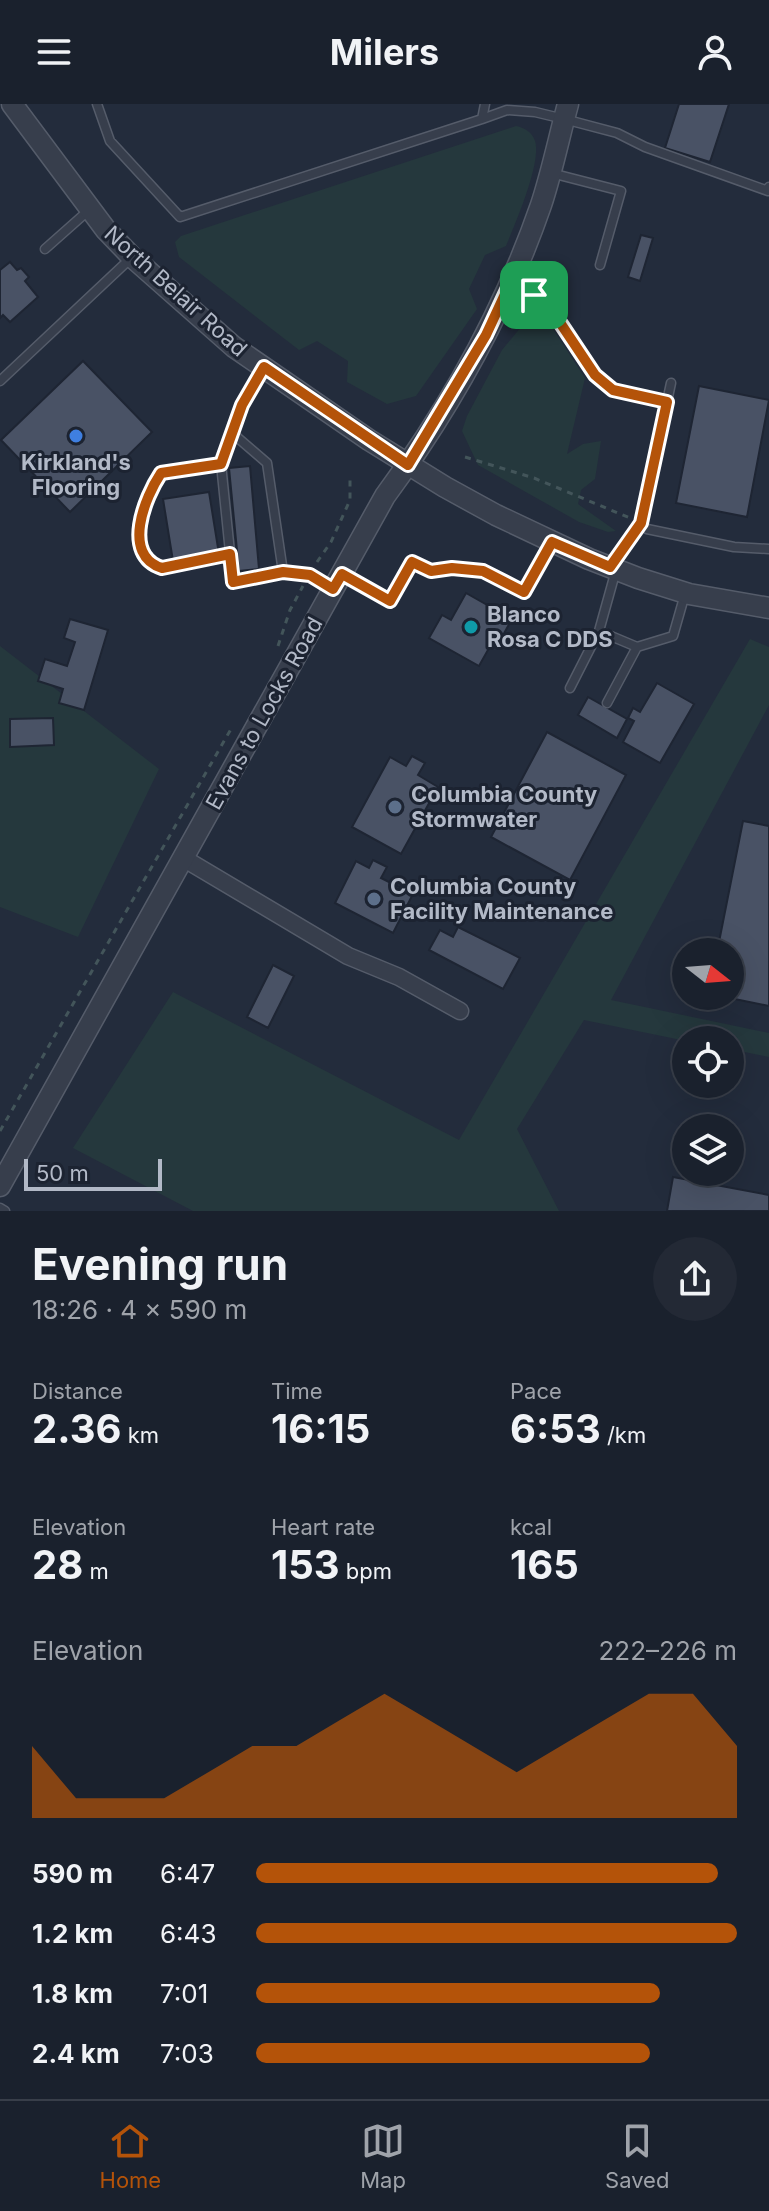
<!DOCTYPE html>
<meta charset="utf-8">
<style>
:root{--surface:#1a212d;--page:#232935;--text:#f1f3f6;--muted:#9fa3aa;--line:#383e49;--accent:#b45309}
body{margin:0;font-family:Inter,sans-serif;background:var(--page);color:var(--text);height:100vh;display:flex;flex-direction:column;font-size:30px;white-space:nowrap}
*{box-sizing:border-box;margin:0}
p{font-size:26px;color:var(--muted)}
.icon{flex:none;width:44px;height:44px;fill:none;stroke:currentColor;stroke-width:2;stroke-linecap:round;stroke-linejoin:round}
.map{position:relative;height:1107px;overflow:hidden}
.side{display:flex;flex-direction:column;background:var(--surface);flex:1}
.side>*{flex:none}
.needle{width:52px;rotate:107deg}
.tools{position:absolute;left:672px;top:834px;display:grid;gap:16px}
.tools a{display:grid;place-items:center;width:72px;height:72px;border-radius:50%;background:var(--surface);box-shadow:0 8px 32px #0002,0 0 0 2px var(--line);font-size:40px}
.scale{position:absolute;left:24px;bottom:20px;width:138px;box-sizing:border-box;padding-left:8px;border:4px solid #b2b9c7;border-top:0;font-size:22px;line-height:28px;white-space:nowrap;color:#b2b9c7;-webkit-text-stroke:6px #1c2331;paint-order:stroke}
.pin{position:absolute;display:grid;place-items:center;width:68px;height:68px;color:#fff;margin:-34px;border-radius:16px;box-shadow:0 4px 12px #0006}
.round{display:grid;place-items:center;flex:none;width:84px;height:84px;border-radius:42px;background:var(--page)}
.headline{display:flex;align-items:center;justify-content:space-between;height:136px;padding:0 32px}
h1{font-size:44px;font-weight:700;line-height:60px}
.figures{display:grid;grid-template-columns:repeat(3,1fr);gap:12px;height:136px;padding:8px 32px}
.figures div{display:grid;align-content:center}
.figures b{font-size:40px;font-weight:700}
.figures small{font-size:22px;font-weight:400}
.figures p{font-size:22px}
.chart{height:224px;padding:16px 32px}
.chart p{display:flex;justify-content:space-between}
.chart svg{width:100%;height:144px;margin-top:8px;fill:var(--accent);opacity:.7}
ul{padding:0 32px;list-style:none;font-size:26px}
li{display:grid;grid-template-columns:128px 96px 1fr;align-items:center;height:60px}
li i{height:20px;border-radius:10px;background:var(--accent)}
header{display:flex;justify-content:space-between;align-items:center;height:104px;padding:0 32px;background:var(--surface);font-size:36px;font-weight:700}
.tabs{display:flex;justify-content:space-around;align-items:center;height:112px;border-top:2px solid var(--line);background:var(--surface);font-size:22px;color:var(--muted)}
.tabs a{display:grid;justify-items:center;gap:4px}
.tabs .active{color:var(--accent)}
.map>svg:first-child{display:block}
.green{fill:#25383d}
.building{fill:#495265;stroke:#1e2533;stroke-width:2}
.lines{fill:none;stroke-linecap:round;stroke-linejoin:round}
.service-casing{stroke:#555c6a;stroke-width:11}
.minor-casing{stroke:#555c6a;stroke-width:19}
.tertiary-casing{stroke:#555c6a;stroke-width:23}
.path{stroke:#43555a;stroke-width:3;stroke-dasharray:6 6;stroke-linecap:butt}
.service{stroke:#373e4c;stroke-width:8}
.minor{stroke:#373e4c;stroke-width:16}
.tertiary{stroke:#373e4c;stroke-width:20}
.route-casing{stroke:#fff;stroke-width:16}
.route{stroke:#b45309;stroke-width:10}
.shop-dot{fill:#3f7fe0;stroke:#1c2331;stroke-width:3}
.culture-dot{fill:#0f9aa8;stroke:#1c2331;stroke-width:3}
.service-dot{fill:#5c6f8a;stroke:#1c2331;stroke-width:3}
.labels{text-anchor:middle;stroke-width:6;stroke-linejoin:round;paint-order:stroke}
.street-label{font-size:22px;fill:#b2b9c7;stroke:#1c2331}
.poi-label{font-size:22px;font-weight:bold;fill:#b2b9c7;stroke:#1c2331;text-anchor:start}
</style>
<header><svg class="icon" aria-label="menu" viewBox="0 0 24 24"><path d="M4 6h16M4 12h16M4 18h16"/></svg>Milers<svg class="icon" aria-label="person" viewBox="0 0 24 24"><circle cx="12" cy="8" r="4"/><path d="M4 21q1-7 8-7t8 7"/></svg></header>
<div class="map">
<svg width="769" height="1107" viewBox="0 0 769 1107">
<rect width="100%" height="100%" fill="#232c3c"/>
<path class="green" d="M 516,22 C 525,24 532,28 535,37 C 542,58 515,120 506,142 L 485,151 L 469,185 L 477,205 L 416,292 L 387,300 L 347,278 L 348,257 L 317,237 L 299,246 L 179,153 L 175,138 L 181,132 Z
M 542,208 L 585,274 L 567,350 L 583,340 L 601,337 L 595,375 L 581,386 L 578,400 L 616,427 L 608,428 L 579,418 L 478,361 L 462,327 L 467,312 L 502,246 L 531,211 Z
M 750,535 L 769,543 L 769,601 L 611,896 L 769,929 L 769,953 L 730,945 L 730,936 L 686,937 L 584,916 L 517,1025 L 559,1107 L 193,1107 L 73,1044 L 173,888 L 459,1036 Z
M 0,542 L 159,665 L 78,833 L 0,803 Z"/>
<path class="building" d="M 679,0 L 729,0 L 710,58 L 665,44 Z
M 641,131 L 653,134 L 640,177 L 628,173 Z
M 10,158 L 17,166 L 21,164 L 29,173 L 25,177 L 38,193 L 10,218 L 3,211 L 0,214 L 0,166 Z
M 83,257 L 152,328 L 70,408 L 1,336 Z
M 699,282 L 769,296 L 747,413 L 676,399 Z
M 250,362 L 259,465 L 239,467 L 229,364 Z
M 209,388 L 219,450 L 173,457 L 163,395 Z
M 466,489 L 512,515 L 502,533 L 497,530 L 479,562 L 429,534 L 442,511 L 451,516 Z
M 70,515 L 108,526 L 84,606 L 59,599 L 63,585 L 38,577 L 45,555 L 67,562 L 75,538 L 64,534 Z
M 657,579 L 694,600 L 660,659 L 623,638 L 634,617 L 628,614 L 633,604 L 640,608 Z
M 588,593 L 627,615 L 617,634 L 578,611 Z
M 53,614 L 54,641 L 10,643 L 10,615 Z
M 547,628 L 626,671 L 570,776 L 491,733 Z
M 412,652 L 425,659 L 418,671 L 438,683 L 401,750 L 352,723 L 390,653 L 406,662 Z
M 743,717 L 769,722 L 769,902 L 720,892 L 730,892 L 730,848 L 717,848 Z
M 373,756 L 387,763 L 381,774 L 413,790 L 393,829 L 335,799 L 356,757 L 369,764 Z
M 458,823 L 520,854 L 503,885 L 429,846 L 440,826 L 453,833 Z
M 273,861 L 294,872 L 268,924 L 247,913 Z
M 673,1073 L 769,1091 L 769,1107 L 667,1107 Z"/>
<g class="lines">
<g class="service-casing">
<path id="service" d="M 97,0 L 110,37 L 180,113 L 482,15 L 485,0
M 482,15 L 507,6 L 535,8 L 564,15 L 617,29 L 645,43 L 768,87 L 769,83
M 551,69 L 621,87 L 600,161
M 45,145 L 89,106
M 513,175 L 549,202 L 595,271 L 613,286 L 667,298
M 0,277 L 131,154
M 671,279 L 641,419 L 647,425 L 734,443 L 769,445
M 231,328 L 267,359 L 283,468 L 233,478 L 221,360 L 242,301 L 264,264
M 221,360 L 161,369 C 145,393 121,451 162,464 L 230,450
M 611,462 L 641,419
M 616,466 L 599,527 L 637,543 L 673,532 L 685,490
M 283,468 L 310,471 L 331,484
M 343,470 L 390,497 L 412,458 L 431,467 L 452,464 L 483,467 L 524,488 L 552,439
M 570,584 L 599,527
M 607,599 L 637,543
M 0,1104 L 5,1107"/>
</g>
<g class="minor-casing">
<path id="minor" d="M 183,754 L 348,852 L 399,873 L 460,907"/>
</g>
<g class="tertiary-casing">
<path id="tertiary" d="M 12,0 L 106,126 L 132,153 L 234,243 L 369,336 L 445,383 L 496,411 L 589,455 L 638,474 L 689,490 L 769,504
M 0,1082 L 385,392 C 450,304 505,205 541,101 C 552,68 559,33 568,0"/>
</g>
<path class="path" d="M 465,353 L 534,374 L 630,414
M 317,458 L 331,438 L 350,396 L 350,376
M 278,542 L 290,506 L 303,482
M 0,1027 L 231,625"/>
<use href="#service" class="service"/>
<use href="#minor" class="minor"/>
<use href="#tertiary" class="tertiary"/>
</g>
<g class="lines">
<g class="route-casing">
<path id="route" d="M 512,175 L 549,202 L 595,271 L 613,286 L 667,298 L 641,419 L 610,463 L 552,438 L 524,488 L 483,467 L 452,464 L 431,467 L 412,458 L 390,497 L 342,470 L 333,485 L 310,471 L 283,468 L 233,478 L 230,450 L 162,464 C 121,451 145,393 161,369 L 221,360 L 242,301 L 264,263 L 408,361 L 486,231 Z"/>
</g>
<use href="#route" class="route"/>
</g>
<circle class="shop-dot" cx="76" cy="332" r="8"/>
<circle class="culture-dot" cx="471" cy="523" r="8"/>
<g class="service-dot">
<circle cx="395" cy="703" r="8"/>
<circle cx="374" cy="795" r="8"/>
</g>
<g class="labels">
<g class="street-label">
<text transform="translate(176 187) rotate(42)" y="8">North Belair Road</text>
<text transform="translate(264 609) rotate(-61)" y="8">Evans to Locks Road</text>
</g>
<g class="poi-label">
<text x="76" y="366" text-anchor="middle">Kirkland's<tspan x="76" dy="25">Flooring</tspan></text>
<text x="487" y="518">Blanco<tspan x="487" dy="25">Rosa C DDS</tspan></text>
<text x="411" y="698">Columbia County<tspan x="411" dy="25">Stormwater</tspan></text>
<text x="390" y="790">Columbia County<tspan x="390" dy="25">Facility Maintenance</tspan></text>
</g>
</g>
</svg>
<div class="tools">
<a><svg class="needle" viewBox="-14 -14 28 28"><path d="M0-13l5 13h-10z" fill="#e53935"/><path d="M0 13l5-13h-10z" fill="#9fa3aa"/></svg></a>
<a><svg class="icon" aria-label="locate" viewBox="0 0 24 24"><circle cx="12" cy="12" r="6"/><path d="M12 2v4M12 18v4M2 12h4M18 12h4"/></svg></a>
<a><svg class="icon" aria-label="layers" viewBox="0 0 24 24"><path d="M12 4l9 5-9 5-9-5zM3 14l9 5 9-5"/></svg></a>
</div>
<div class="scale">50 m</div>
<div class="pin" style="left:534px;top:191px;background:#1e9e55"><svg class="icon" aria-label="arrive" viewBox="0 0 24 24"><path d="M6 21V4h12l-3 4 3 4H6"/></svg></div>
</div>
<section class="side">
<div class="headline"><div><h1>Evening run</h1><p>18:26 · 4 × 590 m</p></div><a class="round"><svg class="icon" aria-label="share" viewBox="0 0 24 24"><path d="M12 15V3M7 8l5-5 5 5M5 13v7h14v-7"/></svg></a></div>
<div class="figures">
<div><p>Distance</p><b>2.36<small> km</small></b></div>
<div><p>Time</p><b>16:15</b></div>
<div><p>Pace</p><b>6:53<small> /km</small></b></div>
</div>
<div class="figures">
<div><p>Elevation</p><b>28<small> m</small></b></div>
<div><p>Heart rate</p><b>153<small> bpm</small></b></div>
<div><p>kcal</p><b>165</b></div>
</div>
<div class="chart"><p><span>Elevation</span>222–226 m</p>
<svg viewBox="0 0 160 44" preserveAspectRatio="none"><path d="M0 44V22L10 38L20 38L30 38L40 30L50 22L60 22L70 14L80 6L90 14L100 22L110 30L120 22L130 14L140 6L150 6L160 22V44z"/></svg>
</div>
<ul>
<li><b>590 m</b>6:47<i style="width:96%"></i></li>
<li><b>1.2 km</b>6:43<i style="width:100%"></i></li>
<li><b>1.8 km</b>7:01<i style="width:84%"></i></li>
<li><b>2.4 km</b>7:03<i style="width:82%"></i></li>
</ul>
</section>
<nav class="tabs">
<a class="active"><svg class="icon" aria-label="home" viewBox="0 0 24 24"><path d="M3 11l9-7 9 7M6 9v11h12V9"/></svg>Home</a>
<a><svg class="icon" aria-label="map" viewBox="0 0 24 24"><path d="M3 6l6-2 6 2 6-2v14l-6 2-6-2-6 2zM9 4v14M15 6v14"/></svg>Map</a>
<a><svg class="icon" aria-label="saved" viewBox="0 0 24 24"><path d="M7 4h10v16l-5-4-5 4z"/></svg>Saved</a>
</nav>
